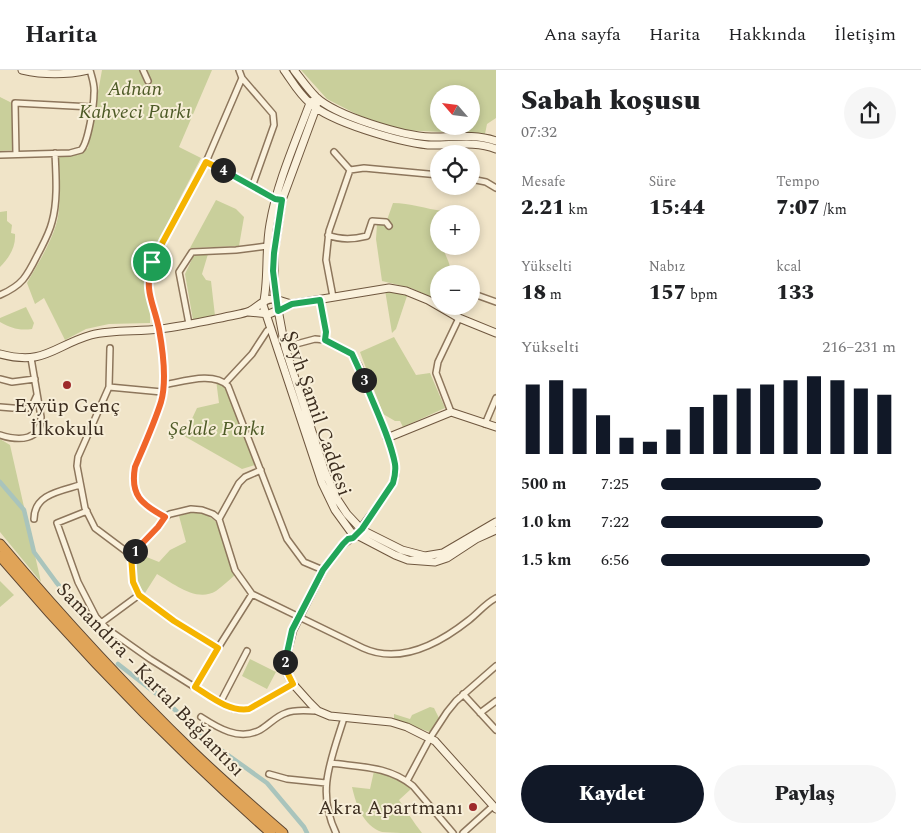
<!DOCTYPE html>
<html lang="tr">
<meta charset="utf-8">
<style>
:root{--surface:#fff;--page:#f6f6f6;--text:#202124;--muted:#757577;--line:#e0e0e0;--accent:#111827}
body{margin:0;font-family:Spectral,serif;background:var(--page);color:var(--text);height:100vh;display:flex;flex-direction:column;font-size:19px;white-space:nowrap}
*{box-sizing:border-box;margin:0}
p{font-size:16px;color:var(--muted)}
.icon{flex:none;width:28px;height:28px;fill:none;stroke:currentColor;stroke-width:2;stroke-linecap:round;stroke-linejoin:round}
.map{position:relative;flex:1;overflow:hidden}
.drawer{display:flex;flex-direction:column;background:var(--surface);width:425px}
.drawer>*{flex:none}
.needle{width:32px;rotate:298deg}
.fabs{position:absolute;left:430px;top:15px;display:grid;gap:10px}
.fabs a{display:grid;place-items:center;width:50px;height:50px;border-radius:50%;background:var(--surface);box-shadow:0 2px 8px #0003;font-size:25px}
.pin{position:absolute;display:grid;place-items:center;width:42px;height:42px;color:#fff;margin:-21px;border:2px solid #fff;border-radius:50%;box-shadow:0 1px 5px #0007}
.km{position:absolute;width:25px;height:25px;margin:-12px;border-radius:50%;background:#222;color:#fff;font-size:14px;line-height:25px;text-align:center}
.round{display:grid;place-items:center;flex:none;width:52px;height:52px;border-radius:26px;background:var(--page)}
.summary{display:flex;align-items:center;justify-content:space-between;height:85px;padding:0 25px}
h1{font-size:28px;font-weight:800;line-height:38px}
.figures{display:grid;grid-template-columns:repeat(3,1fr);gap:8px;height:85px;padding:5px 25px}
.figures div{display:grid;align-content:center}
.figures b{font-size:21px;font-weight:800}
.figures small{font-size:14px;font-weight:400}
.figures p{font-size:14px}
.chart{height:140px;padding:10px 25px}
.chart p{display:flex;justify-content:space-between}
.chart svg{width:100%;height:90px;margin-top:5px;stroke:var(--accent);stroke-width:6}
.button{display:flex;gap:10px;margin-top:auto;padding:10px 25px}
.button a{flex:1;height:58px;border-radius:30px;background:var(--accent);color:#fff;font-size:20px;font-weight:800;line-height:58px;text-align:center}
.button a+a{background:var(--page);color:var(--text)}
ul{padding:0 25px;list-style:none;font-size:16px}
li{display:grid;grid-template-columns:80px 60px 1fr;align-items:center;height:38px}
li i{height:12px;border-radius:6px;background:var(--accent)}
header{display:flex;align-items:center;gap:30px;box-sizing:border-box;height:70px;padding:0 25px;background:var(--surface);border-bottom:1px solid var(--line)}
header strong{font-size:24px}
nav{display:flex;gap:28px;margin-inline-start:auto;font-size:18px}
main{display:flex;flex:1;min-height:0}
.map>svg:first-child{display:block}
.green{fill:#c9cf9b;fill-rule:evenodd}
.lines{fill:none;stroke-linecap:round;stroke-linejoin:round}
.canal{stroke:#a9c4bc;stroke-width:4.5}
.street-casing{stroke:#8d765c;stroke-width:8}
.secondary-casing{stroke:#6f573f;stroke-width:9}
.highway-casing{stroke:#5b4430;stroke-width:11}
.street{stroke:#faf1dc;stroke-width:5}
.secondary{stroke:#faf1dc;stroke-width:7}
.highway{stroke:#e0a458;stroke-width:9}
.split-1-casing{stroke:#fff;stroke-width:10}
.split-2-casing{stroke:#fff;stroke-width:10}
.split-3-casing{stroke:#fff;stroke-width:10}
.split-4-casing{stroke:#fff;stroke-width:10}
.split-5-casing{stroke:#fff;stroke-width:10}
.split-1{stroke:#f0652b;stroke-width:6}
.split-2{stroke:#f5b400;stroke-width:6}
.split-3{stroke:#22a559;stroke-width:6}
.split-4{stroke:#22a559;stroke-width:6}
.split-5{stroke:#f5b400;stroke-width:6}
.poi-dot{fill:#9e2a2b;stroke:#f7eed8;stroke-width:2}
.labels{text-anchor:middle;stroke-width:4;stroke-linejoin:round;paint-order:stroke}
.park-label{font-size:20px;font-style:italic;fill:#4d5a26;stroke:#f7eed8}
.poi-label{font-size:20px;fill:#3d2e20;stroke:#f7eed8}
.street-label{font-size:20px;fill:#3d2e20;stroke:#f7eed8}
</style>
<header>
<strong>Harita</strong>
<nav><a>Ana sayfa</a><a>Harita</a><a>Hakkında</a><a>İletişim</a></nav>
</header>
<main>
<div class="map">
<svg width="496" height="763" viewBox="0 0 496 763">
<rect width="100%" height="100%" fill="#f0e4c8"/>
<path class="green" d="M 102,0 L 212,0 L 179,77 L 201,88 L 179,130 L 150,189 L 144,207 L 150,241 L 150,253 L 109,254 L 86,259 L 65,270 L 44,228 L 35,234 L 27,213 C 37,195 50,175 56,155 C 62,137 59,104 55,86 L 79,84 L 88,78 Z
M 301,0 L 496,0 L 496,48 L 487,54 L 485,64 L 400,60 L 360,46 L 327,29 ZM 439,24 L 471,24 L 471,56 L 439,56 Z
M 0,27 L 12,33 L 14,80 L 0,81 Z
M 216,130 L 236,139 L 244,147 L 239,176 L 190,178 Z
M 393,133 C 410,133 426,139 443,141 L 443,144 L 439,144 L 439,176 L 443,176 C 445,187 451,193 451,204 L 439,204 L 438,230 L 411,218 L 382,211 L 376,169 L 377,154 L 387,150 Z
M 7,141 L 7,151 L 12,155 L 11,163 L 15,164 C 16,177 9,188 0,197 L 0,142 Z
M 208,184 L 202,204 L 206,210 L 211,211 L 215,246 L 193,250 L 185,204 L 194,185 Z
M 385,220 L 408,223 L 396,259 L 392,263 Z
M 26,237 L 34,253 L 32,259 C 19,261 11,258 0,252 L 0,248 Z
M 394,267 L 416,305 L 430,303 L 445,338 L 403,357 L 400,351 L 395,351 L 383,344 L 360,282 Z
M 216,310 L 223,313 L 228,320 L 255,395 L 242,399 L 184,366 L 197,338 L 219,333 Z
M 0,369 L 10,375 L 41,512 L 0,462 Z
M 192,442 C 202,443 209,445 216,452 L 235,505 C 229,510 223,516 216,521 C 196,533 173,513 157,504 L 145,523 L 137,514 L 135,488 L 139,484 L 159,492 L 170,480 L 186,472 L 179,446 Z
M 0,511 L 14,525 L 0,537 Z
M 250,589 L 276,602 L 267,619 L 242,606 Z
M 430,637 L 434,638 L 439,648 L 430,662 L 394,650 L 394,644 L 410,649 L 412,645 Z
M 374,701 C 387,705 401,709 411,719 L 399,730 C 407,741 413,752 422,763 C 411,763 391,763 382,762 C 363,756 356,734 352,717 L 370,719 Z"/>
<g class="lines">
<path class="canal" d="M 0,412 L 24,440 L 34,482 L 56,512 L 95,559
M 118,594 L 163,629 L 214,675 L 267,713 L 304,757 L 307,763"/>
<g class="street-casing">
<path id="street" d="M 143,0 L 148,11
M 239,0 L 242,8
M 334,82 L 350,100
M 16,84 L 15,33 L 92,37
M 0,85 L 70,83 L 81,80 C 88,73 94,35 94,23 C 95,15 92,8 90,0
M 206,92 L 279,130
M 471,109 L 486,112 L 496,118
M 328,165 C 340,170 355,169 367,166 L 372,151 L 386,152 L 389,156
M 471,223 L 496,232
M 0,225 C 23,215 27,206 38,184 C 43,174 49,164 52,152 C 58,131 56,105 55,83
M 333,227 L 326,190 L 329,161 L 350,100 L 364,98 L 439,105
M 320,229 L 326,263 L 325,270
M 189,254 L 179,202 L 192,182 L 236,180 L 267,176
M 285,277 L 315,269 L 325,270 L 352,284 L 359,296 L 390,375 L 395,394 L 396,404 L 393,413 L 371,445
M 0,309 L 12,312 L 35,309
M 225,313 L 252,284 L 267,261 L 271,258
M 163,315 C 182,312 213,301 228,316 L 287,469 L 304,492 L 323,500
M 109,317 L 110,278
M 0,337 L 25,339 L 32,336 L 37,325
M 451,342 L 436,303 L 438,292 L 459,248
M 485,354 L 496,328
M 0,365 C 19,371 41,371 41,347 L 31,288
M 87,441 L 57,453 L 78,512 L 96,547 L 106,558 L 150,589 L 220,633 L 234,639 L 242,640 L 249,639 L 293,614
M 165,447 C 141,434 130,426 135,397 C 144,376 155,354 161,332 C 167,311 163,281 159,259 C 153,230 144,223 152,191 L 206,92 L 242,8 L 273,44 L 274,55 L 252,117
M 34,449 C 34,424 61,421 80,415
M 219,449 L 239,413 L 245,407 L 261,400
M 131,485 L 95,458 L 85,438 L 77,396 L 78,387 L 109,317 L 162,322
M 252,524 L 218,578 L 174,551 L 139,525 L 133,512 L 131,485 L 158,457 L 165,447 L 170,444 L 191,439 L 202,440 L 213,444 L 219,449 L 235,500 L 252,524 L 363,578 C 400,595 440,573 469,550 C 478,543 486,533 496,528
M 101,553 L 139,525
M 195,617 L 218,578
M 463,624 L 496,660
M 220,633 L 247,581
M 480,643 L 496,631
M 201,647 C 218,658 239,671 260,660 C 269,655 276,646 286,643 C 295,639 308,641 318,641
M 331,693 C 360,697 389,696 413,716 L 453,763
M 269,704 L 287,709 L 326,713
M 407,711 L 430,668 L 447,642 L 456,631 L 496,596
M 336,763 C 316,721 331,690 344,648
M 463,763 L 493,736"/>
</g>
<g class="secondary-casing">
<path id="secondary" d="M 22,0 C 44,5 66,5 88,0
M 284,0 C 292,11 299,24 310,33 C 330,52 399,72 428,75 C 450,76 474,70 496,79
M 294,0 C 301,9 308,19 316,27 C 336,46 403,66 431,67 C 452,67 476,64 496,71
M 317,28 L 310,33 C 295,73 277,113 270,154 C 265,180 269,212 263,235 L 322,413 L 335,440 L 351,462 L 395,485 L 408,490 L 435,492 L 447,488 L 476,469 L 496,460
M 317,28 L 316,38 L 282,130 L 274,183 L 274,218 L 285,277 L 325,402 L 337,429 L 347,444 L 362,460 L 402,480 L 425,486 L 443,483 L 496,452
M 248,242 L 269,244 L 292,234 L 389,218 L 406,221 L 428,230 L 459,248 L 496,263
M 0,284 C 45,296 53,276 91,265 C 113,259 137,262 160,259 C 185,256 210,250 235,245 C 240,244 245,243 250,241 C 258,237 264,228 274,229 C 280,230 286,233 292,234
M 387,368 L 451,342 L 496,357
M 371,445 L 356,465 L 343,474 L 323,500 L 293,560 L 285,591 L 288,605 L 293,614 L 310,633 L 318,641 L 330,646 L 391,652 L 407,657 L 435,671 L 496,739"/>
</g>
<g class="highway-casing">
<path id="highway" d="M 0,474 C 61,546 124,615 192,681 C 221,709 252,736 283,763
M 0,486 C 85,586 173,676 271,763"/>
</g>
<use href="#street" class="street"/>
<use href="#secondary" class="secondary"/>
<use href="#highway" class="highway"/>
</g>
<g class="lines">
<g class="split-1-casing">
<path id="split-1" d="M 135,481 L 158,457 L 165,447 C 141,434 130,425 135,397 C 144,376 154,354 161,332 C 167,311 163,281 159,259 C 153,230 144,223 152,192"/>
</g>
<g class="split-2-casing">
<path id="split-2" d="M 135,481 L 131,485 L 133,512 L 139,525 L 174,551 L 218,578 L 195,617 C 211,627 229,642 249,639 L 293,614 L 288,604 L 285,592"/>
</g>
<g class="split-3-casing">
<path id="split-3" d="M 285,592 L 292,560 L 323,500 L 343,474 L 348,469 L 353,468 L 362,459 L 393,413 C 395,406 396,401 395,394 C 390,367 374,336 364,310"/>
</g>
<g class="split-4-casing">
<path id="split-4" d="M 223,100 L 275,129 L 282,130 L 274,183 L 273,201 L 278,241 L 292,234 L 320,230 L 326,262 L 325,270 L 352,284 L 364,310"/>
</g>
<g class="split-5-casing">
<path id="split-5" d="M 152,192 L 206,92 L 223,100"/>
</g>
<use href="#split-1" class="split-1"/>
<use href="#split-2" class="split-2"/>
<use href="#split-3" class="split-3"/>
<use href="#split-4" class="split-4"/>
<use href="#split-5" class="split-5"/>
</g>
<g class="poi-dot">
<circle cx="67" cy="315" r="5"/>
<circle cx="473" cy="737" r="5"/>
</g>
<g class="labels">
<g class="park-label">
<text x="135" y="25">Adnan<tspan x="135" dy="23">Kahveci Parkı</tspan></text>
<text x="217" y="365">Şelale Parkı</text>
</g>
<g class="poi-label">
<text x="67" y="342">Eyyüp Genç<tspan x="67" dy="23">İlkokulu</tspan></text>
<text x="463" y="744" text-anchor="end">Akra Apartmanı</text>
</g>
<g class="street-label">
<text transform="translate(318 343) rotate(71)" y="7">Şeyh Şamil Caddesi</text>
<text transform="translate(151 609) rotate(46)" y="7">Samandıra - Kartal Bağlantısı</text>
</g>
</g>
</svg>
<div class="fabs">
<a><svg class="needle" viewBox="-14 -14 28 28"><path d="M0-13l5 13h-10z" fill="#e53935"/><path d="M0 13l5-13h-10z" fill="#757577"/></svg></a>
<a><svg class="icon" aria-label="locate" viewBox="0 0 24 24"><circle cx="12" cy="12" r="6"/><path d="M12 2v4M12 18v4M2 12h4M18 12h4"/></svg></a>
<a>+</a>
<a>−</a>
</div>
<div class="pin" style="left:152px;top:192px;background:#1e9e55"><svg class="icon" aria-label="arrive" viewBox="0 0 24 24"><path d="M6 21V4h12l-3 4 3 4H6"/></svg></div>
<b class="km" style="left:135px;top:481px">1</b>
<b class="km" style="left:285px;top:592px">2</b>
<b class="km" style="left:364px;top:310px">3</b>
<b class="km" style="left:223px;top:100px">4</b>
</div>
<section class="drawer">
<div class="summary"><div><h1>Sabah koşusu</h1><p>07:32</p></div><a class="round"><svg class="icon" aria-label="share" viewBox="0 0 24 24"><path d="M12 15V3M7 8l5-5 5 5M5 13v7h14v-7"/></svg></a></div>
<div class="figures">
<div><p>Mesafe</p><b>2.21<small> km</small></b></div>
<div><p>Süre</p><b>15:44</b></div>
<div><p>Tempo</p><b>7:07<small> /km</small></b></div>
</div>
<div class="figures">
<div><p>Yükselti</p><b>18<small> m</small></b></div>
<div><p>Nabız</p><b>157<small> bpm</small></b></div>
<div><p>kcal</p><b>133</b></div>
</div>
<div class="chart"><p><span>Yükselti</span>216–231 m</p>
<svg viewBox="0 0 160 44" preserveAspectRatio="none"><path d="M5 44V10M15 44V8M25 44V12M35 44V25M45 44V36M55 44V38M65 44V32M75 44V21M85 44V15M95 44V12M105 44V10M115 44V8M125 44V6M135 44V8M145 44V12M155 44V15"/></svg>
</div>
<ul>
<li><b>500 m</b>7:25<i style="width:68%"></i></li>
<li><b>1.0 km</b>7:22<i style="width:69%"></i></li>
<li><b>1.5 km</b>6:56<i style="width:89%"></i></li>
</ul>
<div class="button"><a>Kaydet</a><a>Paylaş</a></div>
</section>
</main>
